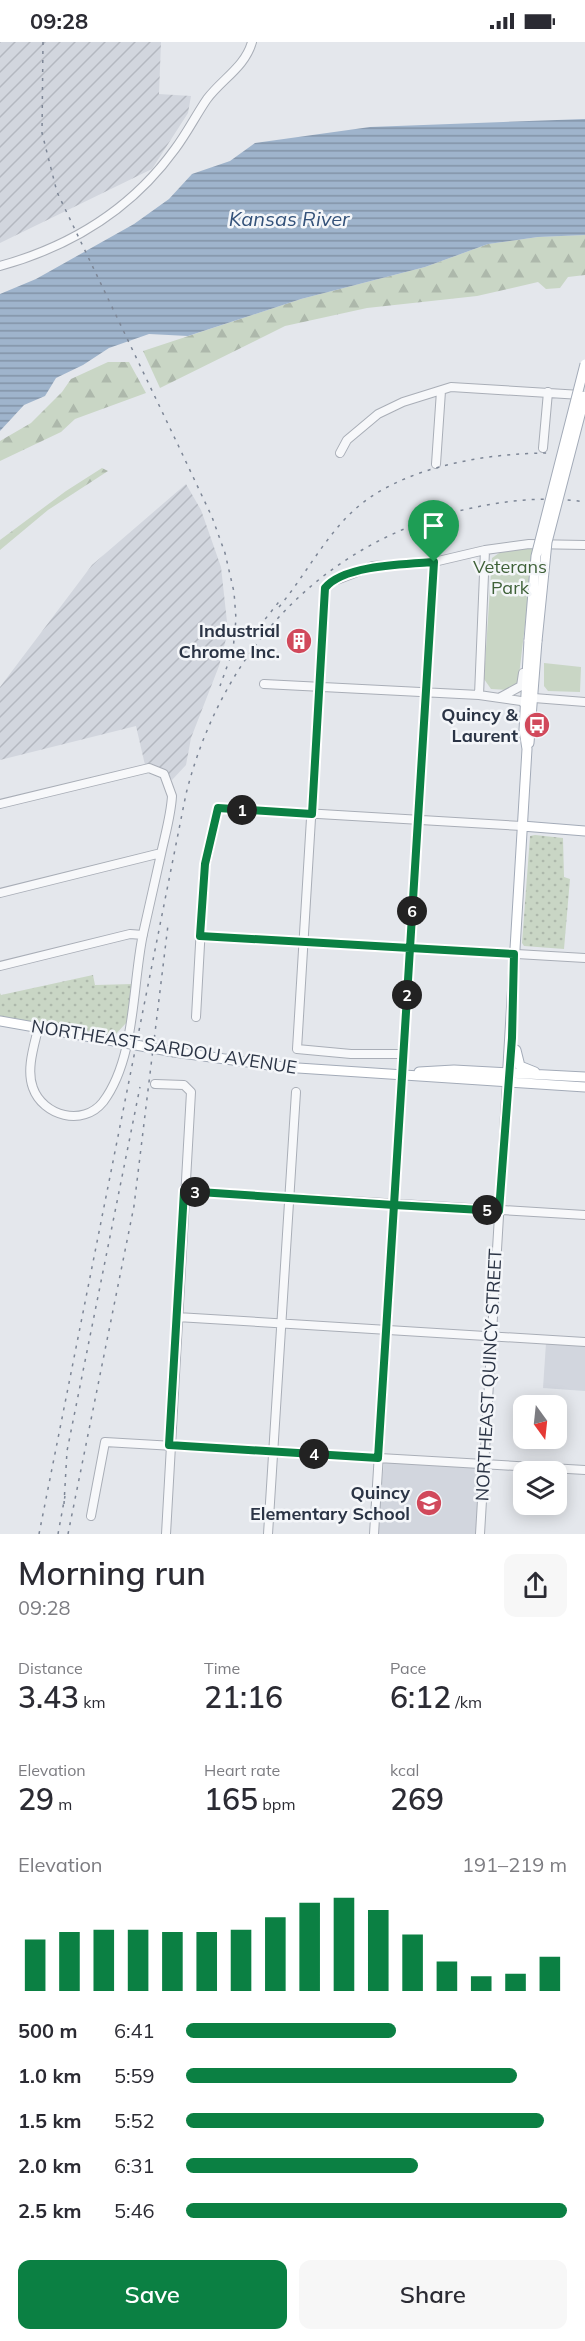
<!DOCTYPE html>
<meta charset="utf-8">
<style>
:root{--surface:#fff;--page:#f7f7f7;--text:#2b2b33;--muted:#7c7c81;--accent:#0b8043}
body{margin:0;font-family:Mulish,sans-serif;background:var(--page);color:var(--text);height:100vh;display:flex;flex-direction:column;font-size:22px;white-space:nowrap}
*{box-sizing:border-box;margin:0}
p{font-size:20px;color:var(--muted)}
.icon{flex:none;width:33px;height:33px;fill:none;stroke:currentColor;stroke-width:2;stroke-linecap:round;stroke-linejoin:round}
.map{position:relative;height:1492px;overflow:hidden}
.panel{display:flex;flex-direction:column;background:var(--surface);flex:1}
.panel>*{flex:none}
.needle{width:39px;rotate:165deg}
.buttons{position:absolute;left:513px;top:1353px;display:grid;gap:12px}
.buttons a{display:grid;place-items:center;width:54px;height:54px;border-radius:12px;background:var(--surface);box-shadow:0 3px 15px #0003;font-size:30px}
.pin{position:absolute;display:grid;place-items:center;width:51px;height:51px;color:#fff;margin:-62px -26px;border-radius:50% 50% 50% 0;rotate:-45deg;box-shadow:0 0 6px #0007}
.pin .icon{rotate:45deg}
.km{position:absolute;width:30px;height:30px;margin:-15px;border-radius:50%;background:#222;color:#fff;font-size:16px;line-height:30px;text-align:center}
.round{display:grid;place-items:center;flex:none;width:63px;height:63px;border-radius:12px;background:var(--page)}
.headline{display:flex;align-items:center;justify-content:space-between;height:102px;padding:0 18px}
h1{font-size:33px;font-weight:600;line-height:45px}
.figures{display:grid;grid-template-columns:repeat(3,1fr);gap:9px;height:102px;padding:6px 18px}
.figures div{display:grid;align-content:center}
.figures b{font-size:30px;font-weight:600}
.figures small{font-size:16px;font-weight:400}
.figures p{font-size:16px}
.chart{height:168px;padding:12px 18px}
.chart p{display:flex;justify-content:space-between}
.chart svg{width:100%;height:108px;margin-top:6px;stroke:var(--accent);stroke-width:6}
.button{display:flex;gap:12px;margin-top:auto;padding:12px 18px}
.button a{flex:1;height:69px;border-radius:12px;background:var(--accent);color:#fff;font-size:24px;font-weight:600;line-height:69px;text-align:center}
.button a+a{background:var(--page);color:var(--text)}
ul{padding:0 18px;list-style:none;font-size:20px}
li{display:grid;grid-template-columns:96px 72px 1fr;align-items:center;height:45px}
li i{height:15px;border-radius:8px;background:var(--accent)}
.status{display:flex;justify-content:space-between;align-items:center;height:42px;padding:0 30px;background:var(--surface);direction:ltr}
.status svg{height:16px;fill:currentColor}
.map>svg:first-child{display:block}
.built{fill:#d2d6de}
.industrial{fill:url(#industrial-furrows)}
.grass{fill:url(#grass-dots)}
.forest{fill:url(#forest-firs)}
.green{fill:#c9d6c5}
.water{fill:url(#water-rules)}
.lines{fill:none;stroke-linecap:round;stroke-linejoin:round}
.minor-casing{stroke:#a9aeb7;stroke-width:10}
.major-casing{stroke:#a3abb8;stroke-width:11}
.minor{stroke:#f7f8fa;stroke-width:8}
.major{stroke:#fff;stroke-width:9}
.rail{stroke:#7d8696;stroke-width:1.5;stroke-dasharray:3 6;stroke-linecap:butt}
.major-bridge-casing{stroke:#a3abb8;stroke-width:11;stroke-linecap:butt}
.major-bridge{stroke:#fff;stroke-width:9}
.route-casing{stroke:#fff;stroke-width:12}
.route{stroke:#0b8043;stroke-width:8}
.labels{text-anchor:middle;stroke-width:5;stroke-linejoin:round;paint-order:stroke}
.park-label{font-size:18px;fill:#3f6138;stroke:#f4f6f9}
.poi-label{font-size:18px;font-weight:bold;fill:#2b3445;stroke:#f4f6f9;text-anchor:end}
.street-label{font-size:18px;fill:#2b3445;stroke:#f4f6f9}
.water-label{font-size:20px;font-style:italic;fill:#34527a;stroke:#f4f6f9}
</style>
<div class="status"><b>09:28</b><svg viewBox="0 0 49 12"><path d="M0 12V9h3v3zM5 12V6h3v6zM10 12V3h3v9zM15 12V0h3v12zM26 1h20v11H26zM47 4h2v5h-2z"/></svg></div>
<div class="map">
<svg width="585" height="1492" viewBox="0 0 585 1492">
<defs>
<pattern id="industrial-furrows" width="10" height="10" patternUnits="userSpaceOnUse" patternTransform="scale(1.5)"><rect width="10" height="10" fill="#d2d6de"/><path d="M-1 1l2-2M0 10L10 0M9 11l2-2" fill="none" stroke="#b4b8c0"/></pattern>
<pattern id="grass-dots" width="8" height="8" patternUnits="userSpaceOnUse" patternTransform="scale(1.5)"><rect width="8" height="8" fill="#c9d6c5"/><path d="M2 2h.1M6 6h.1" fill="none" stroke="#adb8ab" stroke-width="1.8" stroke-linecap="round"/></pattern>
<pattern id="forest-firs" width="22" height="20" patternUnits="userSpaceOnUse" patternTransform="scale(1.5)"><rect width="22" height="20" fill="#c9d6c5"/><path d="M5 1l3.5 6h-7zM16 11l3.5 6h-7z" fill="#adb8ab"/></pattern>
<pattern id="water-rules" width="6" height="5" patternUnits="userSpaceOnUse" patternTransform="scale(1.5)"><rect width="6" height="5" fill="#9fb4cc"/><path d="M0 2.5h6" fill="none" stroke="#8293a7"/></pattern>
</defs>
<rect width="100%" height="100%" fill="#e4e7ec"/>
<path class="built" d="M 546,1301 L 585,1303 L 585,1349 L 543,1346 Z
M 384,1420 L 479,1425 L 476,1492 L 377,1492 Z"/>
<path class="industrial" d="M 0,0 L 161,0 L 159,52 L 191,54 L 188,71 L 152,127 L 0,201 Z
M 186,442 L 201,468 L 221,525 L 228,589 L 219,624 L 191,696 L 186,723 L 172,738 L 164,728 L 152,723 L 145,723 L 136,684 L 0,718 L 0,645 L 92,523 Z"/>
<path class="grass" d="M 535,793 L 563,796 L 564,835 L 570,837 L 564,907 L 524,904 L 522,901 L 530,794 Z
M 93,933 L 95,943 L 133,942 L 127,980 L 114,994 L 0,974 L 0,951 L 1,953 Z"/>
<path class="forest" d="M 585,193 L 585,233 L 568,235 L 560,246 L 546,247 L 538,240 L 477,254 L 367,266 L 285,284 L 160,346 L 143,309 L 301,257 L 425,225 L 488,202 L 538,195 Z
M 108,320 L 129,320 L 146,351 L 75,377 L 61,390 L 0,419 L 0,399 L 31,381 L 62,350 L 71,337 Z
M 102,426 L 108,429 L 48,468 L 0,508 L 0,498 L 66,449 Z"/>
<path class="green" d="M 534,506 L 518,642 L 508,648 L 491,647 L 484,637 L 492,516 L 502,509 Z
M 544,621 L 581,625 L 580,650 L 548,649 L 544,644 Z"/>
<path class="water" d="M 585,77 L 585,193 L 538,195 L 488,202 L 425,225 L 301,257 L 188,294 L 149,292 L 109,306 L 83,323 L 56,336 L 45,354 L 24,363 L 0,389 L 0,252 L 36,237 L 134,182 L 169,157 L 192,132 L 230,119 L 255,101 L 370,85 Z"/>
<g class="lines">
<g class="minor-casing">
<path id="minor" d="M 0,224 C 72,204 131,168 175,107 C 187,91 196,73 207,57 C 222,37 245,25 252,0
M 543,406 L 548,350
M 340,411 L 347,398 L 378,372 L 403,360 L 451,345 L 581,353
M 436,422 L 441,349
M 264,642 L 479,653 L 521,659 L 526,663
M 479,653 L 485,508
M 501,655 L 521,644 L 523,631
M 534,656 L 585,660
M 0,762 L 149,726 L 164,732 L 172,754 C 171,773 165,793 161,812 C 155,839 149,865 143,892 C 132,944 136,1016 103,1060 C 83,1085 43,1074 33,1046 C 26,1028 34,1004 38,987
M 0,851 L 161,811
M 200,894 L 585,916
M 0,924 L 130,892 L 143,893
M 196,975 L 204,830 L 218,766 L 522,784
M 403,1012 L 351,1012 L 297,1007 L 325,546 L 331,540 L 373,524 L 434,520 L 485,508 L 529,502 L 585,503
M 155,1042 L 184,1043 L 191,1050 L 166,1492
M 185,1149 L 585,1173
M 177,1275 L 585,1300
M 91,1474 L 105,1400 L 585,1428
M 268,1492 L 296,1050
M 374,1492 L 434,520
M 480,1492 L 507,1040"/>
</g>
<g class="major-casing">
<path id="major" d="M 529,701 L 537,599
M 522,784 L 585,789
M 0,979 L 114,999
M 516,1008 L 520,1024 L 535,1030
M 174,1010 L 283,1025 L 585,1045
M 419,1030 L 454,1028 L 585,1035
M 507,1040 L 527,707 L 524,688 L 529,598"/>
</g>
<use href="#minor" class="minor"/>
<use href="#major" class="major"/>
<path class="rail" d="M 43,0 L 42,91 L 57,150 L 179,405 L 212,475 L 225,511 L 234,550 L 236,577 L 233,608 L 220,644
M 279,565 C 304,535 323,498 351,471 C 398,425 486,411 549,411
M 254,591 L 282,556
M 64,1462 L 67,1409 L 140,1045
M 39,1492 L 186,752 C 222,608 324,497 472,466 C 508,458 549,454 585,460
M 58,1492 L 65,1454
M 68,1492 L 134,1164 L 168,883"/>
<g class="major-bridge-casing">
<path id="major-bridge" d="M 529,598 L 536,514 L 585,322
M 537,599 L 547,500 L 585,354
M 114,999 L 174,1010"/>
</g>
<use href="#major-bridge" class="major-bridge"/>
</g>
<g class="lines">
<g class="route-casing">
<path id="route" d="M 434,520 C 406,522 343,523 325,546 L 312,772 L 218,766 L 205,822 L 200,894 L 410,906 L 394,1163 L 184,1149 L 169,1403 L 378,1416 L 394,1163 L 499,1169 L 512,996 L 514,912 L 410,906 L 434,520"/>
</g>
<use href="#route" class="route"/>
</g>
<defs>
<g id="building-disc" transform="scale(1.35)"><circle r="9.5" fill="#d1495b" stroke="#f4f6f9"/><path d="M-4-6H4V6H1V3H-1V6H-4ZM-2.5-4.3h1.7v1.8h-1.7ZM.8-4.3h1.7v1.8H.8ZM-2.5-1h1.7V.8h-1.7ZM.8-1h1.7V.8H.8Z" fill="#fff"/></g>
<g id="bus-disc" transform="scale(1.35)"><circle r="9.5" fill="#d1495b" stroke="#f4f6f9"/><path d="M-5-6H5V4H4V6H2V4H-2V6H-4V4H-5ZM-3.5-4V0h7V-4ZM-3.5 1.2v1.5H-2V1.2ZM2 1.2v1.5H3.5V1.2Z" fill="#fff"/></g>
<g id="school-disc" transform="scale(1.35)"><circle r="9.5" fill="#d1495b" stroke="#f4f6f9"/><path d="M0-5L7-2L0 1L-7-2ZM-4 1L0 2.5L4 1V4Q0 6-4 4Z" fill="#fff"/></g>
</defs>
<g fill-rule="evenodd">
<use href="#building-disc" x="299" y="599"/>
<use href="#bus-disc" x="537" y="683"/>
<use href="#school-disc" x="429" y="1461"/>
</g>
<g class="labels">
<g class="park-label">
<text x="510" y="531">Veterans<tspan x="510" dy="21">Park</tspan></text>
</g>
<g class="poi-label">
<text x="280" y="595">Industrial<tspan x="280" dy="21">Chrome Inc.</tspan></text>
<text x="518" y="679">Quincy &amp;<tspan x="518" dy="21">Laurent</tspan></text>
<text x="410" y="1457">Quincy<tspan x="410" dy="21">Elementary School</tspan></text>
</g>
<g class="street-label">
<text transform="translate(164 1005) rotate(9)" y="6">NORTHEAST SARDOU AVENUE</text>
<text transform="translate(489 1333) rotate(-87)" y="6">NORTHEAST QUINCY STREET</text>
</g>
<g class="water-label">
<text x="289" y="184">Kansas River</text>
</g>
</g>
</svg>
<div class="buttons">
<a><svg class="needle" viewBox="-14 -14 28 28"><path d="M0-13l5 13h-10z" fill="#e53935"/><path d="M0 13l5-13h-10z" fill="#7c7c81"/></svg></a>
<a><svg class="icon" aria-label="layers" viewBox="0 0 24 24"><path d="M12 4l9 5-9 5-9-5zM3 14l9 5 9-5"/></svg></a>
</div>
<div class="pin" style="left:434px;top:520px;background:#1e9e55"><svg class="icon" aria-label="arrive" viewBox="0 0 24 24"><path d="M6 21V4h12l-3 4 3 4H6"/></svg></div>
<b class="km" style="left:242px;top:768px">1</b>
<b class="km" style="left:407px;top:953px">2</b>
<b class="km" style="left:195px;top:1150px">3</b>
<b class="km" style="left:314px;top:1412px">4</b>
<b class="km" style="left:487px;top:1168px">5</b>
<b class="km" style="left:412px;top:869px">6</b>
</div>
<section class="panel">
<div class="headline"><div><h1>Morning run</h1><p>09:28</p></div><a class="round"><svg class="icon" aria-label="share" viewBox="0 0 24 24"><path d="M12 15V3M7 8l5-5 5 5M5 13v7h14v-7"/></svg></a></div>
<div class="figures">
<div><p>Distance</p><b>3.43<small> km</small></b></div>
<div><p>Time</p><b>21:16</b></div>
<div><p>Pace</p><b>6:12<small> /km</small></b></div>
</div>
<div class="figures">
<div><p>Elevation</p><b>29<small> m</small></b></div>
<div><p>Heart rate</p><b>165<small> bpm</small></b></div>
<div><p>kcal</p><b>269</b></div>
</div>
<div class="chart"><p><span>Elevation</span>191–219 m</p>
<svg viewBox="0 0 160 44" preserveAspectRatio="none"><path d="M5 44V23M15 44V20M25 44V19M35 44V19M45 44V20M55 44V20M65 44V19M75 44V14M85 44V8M95 44V6M105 44V11M115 44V21M125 44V32M135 44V38M145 44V37M155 44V30"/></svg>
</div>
<ul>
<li><b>500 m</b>6:41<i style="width:55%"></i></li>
<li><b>1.0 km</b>5:59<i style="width:87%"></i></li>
<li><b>1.5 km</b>5:52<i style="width:94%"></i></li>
<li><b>2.0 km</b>6:31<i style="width:61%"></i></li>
<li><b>2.5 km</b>5:46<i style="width:100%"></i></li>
</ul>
<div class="button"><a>Save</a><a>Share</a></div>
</section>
